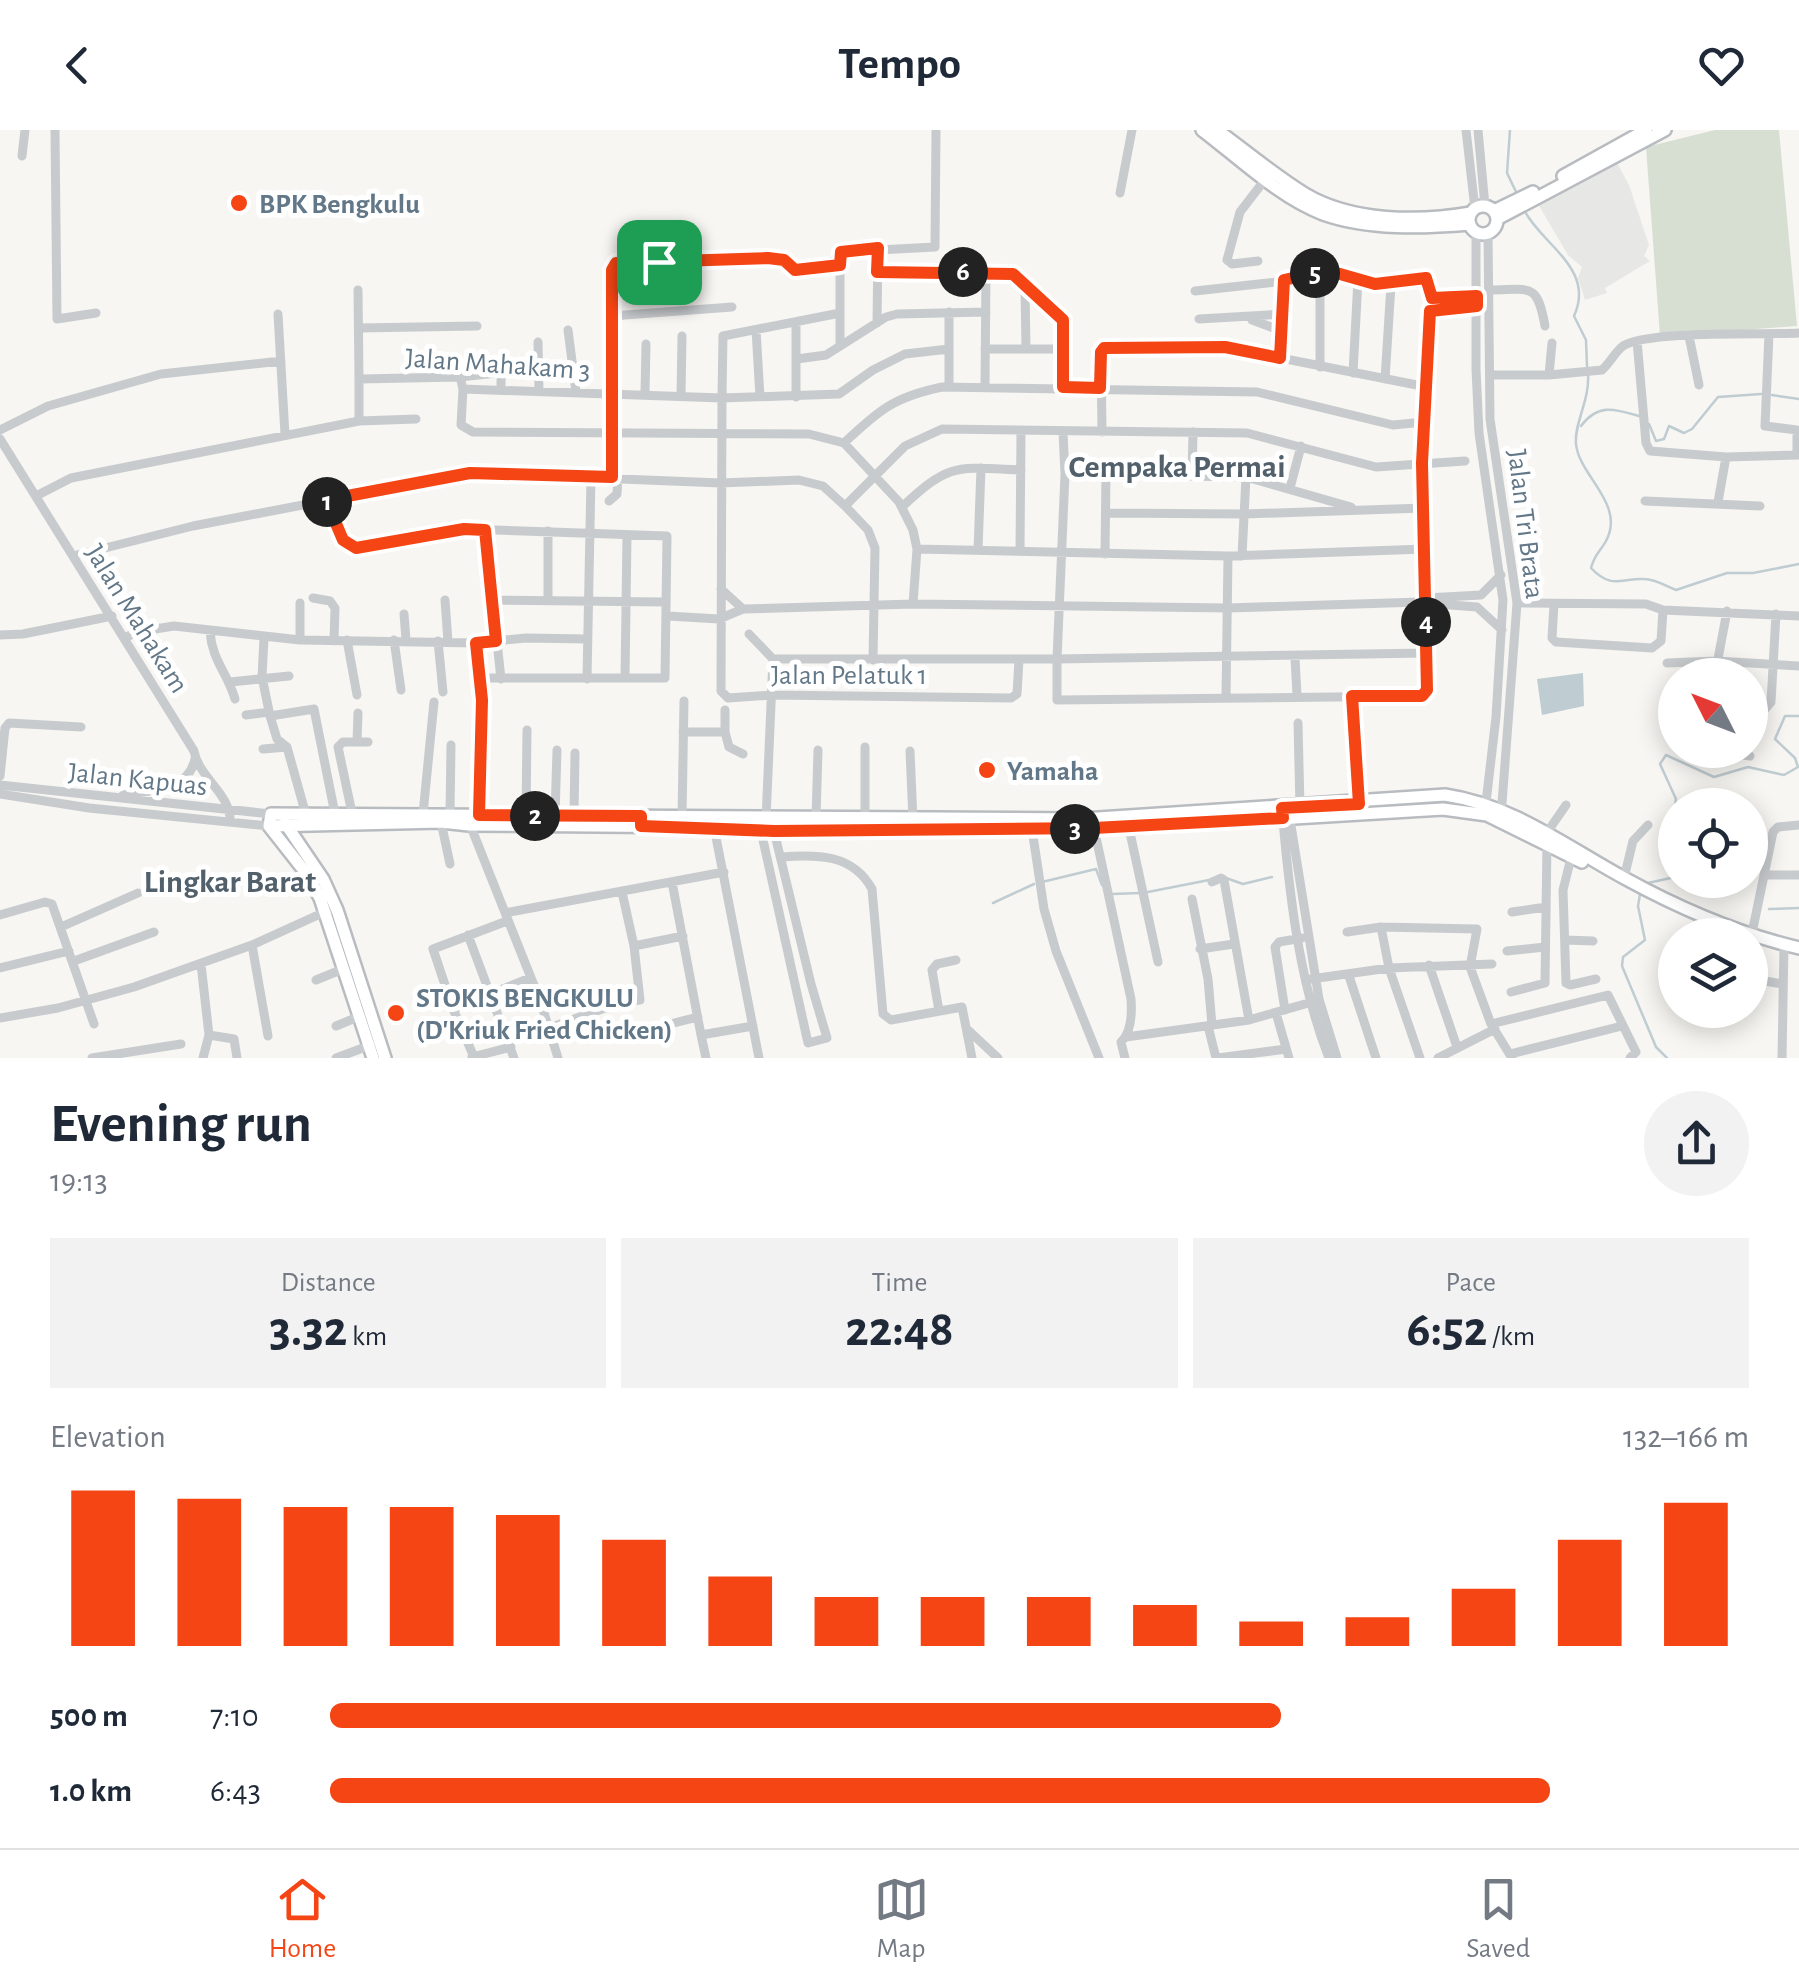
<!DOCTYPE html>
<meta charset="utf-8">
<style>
:root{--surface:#fff;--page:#f2f2f3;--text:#1f2937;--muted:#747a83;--line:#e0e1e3;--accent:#f54514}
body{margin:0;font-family:"Alegreya Sans",sans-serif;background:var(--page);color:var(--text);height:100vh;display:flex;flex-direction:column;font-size:38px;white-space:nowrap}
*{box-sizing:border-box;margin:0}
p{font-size:32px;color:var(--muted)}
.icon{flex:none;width:55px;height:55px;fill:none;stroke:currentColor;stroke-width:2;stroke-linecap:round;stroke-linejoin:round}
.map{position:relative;height:928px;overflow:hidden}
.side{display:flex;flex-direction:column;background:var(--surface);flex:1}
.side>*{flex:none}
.needle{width:65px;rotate:312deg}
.controls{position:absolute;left:1658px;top:528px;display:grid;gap:20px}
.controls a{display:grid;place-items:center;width:110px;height:110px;border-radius:50%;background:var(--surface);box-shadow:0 5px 25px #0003;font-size:50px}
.pin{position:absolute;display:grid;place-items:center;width:85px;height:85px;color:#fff;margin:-42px;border-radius:20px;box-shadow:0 5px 15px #0006}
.km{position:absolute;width:50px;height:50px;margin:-25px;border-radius:50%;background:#222;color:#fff;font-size:28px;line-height:50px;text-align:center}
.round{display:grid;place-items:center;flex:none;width:105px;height:105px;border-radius:52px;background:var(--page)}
.summary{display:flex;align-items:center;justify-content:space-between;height:170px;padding:0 50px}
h1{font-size:55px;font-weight:700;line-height:75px}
.metrics{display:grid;grid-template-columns:repeat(3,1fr);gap:15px;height:170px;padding:10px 50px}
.metrics div{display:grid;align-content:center;border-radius:0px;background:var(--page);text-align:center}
.metrics b{font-size:50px;font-weight:700}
.metrics small{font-size:28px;font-weight:400}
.metrics p{font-size:28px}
.chart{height:280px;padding:20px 50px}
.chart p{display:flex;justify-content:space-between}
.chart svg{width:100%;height:180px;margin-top:10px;stroke:var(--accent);stroke-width:6}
ul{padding:0 50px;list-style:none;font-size:32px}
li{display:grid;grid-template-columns:160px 120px 1fr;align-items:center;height:75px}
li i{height:25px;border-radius:12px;background:var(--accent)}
header{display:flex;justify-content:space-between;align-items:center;height:130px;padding:0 50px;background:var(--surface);font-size:45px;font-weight:700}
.dock{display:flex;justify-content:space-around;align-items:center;height:140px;border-top:2px solid var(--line);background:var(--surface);font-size:28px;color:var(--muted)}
.dock a{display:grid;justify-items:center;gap:5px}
.dock .active{color:var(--accent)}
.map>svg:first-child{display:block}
.built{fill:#e7e8e6}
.green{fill:#d7dfd3}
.water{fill:#bfccd1}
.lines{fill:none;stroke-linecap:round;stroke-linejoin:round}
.stream{stroke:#bfccd1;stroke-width:2.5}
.major-casing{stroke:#b8bcc0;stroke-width:16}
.minor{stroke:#c8cbce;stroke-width:9}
.major{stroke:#fff;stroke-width:11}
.route-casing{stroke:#fff;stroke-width:20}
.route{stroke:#f54514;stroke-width:12}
.poi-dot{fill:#f54514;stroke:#fff;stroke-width:4}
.labels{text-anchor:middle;stroke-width:10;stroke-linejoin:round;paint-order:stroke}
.poi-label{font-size:28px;font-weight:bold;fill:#627787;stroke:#fff;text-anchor:start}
.street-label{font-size:28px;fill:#627787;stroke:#fff}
.quarter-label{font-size:32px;font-weight:bold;fill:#51606b;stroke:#fff}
</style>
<header><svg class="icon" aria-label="back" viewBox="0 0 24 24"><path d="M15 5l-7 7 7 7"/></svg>Tempo<svg class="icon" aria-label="heart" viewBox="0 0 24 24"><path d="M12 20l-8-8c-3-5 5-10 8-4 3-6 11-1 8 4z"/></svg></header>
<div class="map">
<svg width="1799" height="928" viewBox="0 0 1799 928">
<rect width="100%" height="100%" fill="#f7f6f2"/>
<path class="built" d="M 1616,31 L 1629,55 L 1649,115 L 1644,126 L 1650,131 L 1605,158 L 1607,163 L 1585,170 L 1578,148 L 1582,137 L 1568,125 L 1538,74 Z"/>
<path class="green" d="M 1715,0 L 1779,0 L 1797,196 L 1660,206 L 1646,17 Z"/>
<path class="water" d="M 1583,543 L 1584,576 L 1542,585 L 1537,549 Z"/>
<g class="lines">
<path class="stream" d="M 1510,0 L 1507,43 L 1518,66
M 1523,78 C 1541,115 1596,138 1574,186 L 1586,210 L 1587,236
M 1588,244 C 1590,270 1574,293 1576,314 C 1579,346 1626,374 1606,411 C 1600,422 1595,423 1591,438 C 1612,460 1621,448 1644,449 C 1655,449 1666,456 1676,460 L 1727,443 L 1753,443 L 1799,434
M 1772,265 L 1799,269
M 1649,294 L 1656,311 L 1664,309 L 1669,296 L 1684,303 L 1692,299 L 1718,267 L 1761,264
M 1581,296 C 1598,273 1615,279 1639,286
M 1675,721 L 1671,700 L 1676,669 L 1660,634 L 1666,625 L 1714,647 L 1748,637 L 1784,645 L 1798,637 L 1795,628 L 1775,609 L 1785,586 L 1799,586
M 1226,748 L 1243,754 L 1272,747
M 1042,752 L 1096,739 L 1102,755
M 1648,753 L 1675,747
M 1148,762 L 1209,750
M 1113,764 L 1140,763
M 1640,764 L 1638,776 L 1645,810 L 1623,827 L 1622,836 L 1656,917 L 1667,928
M 993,773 L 1034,754
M 1769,779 L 1799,778"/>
<g class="major-casing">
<path id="major" d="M 1202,0 C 1239,28 1279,67 1323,84 C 1368,100 1423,98 1470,94
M 1217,0 C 1246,21 1274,45 1305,64 C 1352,92 1419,92 1471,83
M 1563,46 L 1646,0
M1469 90a14 14 0 1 1 28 0a14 14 0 1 1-28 0Z
M 1494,81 L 1533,62
M 1497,89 L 1665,0
M 285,693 L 323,749 L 337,780 L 385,928
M 269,696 L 441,692 L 469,695 L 714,697 L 774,701 L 1129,698 L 1443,679 L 1487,685 L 1582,732
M 373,928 L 320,768 L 306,743 L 269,696 L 271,684 L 1083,689 L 1445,665 C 1513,675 1567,717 1626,749 C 1679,778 1740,804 1799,818"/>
</g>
<path class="minor" d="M 55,0 L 57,189 L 96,183
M 1466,0 L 1475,79
M 1478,0 L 1485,76
M 22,26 L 25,0
M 1120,63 L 1132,0
M 1476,102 L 1476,239 L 1479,303 L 1503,470 L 1496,587 L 1485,681
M 1488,103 L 1490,289 L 1517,473 L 1501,687
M 1258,131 L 1232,134 L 1227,130 L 1240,82 L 1267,47
M 877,142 L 1013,145 L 1063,190 L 1063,257
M 1025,157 L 1026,219
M 358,160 L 359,249
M 1489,160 C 1530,160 1537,151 1545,196
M 1432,168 L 1477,165
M 1431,181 L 1483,176
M 949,182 L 949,219 L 905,224 L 873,240 L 839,264 L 722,268 L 721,561 L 728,568 L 772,565 L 1011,568 L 1017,564 L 1019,530
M 278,184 L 285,305
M 612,186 L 612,140 L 616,133 L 769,128 L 784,130 L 795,141 L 840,135
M 1199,189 L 1283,184
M 1252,190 L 1282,201
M 796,192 L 796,267
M 877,193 L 878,118
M 359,198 L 477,196
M 568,200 L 576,262
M 756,200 L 760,267
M 1769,204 L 1765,296 L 1797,300 L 1797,325
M 1689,206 L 1699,255
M 1637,211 L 1646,313 L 1650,321 L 1726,327 L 1799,325
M 538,212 L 539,262
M 840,214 L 840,122 L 935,117 L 936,0
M 985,219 L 1063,219
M 1280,228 L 1285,150
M 797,229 L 826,225 L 886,187 L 897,184 L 986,182
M 1320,237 L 1320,142
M 1353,243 L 1358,149
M 1490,245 L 1549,245 L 1552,213
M 1549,245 L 1602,240 C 1610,233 1615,222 1623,216 C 1647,200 1764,205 1799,203
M 460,247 L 497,243 L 501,246 L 501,260
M 1385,249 L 1391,155
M 949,257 L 949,219
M 985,257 L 986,142
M 463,259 L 461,295 L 473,302 L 809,304 L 844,313 L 899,372 L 913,400 L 917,419 L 913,474
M 645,263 L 646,214
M 681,265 L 682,206
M 359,291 L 416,289
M 1424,292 L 1427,257
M 0,300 L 48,276 L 161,244 L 281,231
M 1063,302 L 1065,344 L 1057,529 L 1426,523
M 1102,302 L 1101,223 L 1104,219 L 1225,217 L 1427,257 L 1432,168 L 1426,148 L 1375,154 L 1339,144 L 1320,142 L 1277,152 L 1195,161
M 0,309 L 194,621 C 199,648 231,664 230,691
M 1065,344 L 1246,347 L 1351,377
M 1192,346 L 1193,302
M 611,347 L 612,186 L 732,177
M 1290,358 L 1301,316
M 36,366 L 71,348 L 359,291 L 359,249 L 460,247 L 463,259 L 722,268 L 723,206 L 840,183
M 326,370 L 343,410 L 356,418 L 465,399 L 667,406 L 665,548 L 485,548 L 480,545 L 476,513
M 609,371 L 617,364 L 618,347
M 1645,371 L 1760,376
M 1718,372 L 1726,327
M 845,376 L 868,400 L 875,418 L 873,530
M 902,377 C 950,332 956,337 1021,340
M 1106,383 L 1244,384 L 1424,378
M 485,400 L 501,549
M 917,419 L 1228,426 L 1425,419
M 978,420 L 981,338
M 1020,421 L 1021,301
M 1105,424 L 1106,344
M 73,426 L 193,396 L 470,343 L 721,353 L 799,350 L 823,356 L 845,376 L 905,316 L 942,299 L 1247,303 L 1376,337 L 1465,331
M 1242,426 L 1246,347
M 721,459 L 743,479
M 313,468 L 330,471 L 335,478 L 334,511
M 548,469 L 548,401
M 445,470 L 448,512
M 491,470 L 665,472
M 300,473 L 300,510
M 1423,473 L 1477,477 L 1502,500
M 1517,473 L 1646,474 L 1663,480 L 1799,486
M 1554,474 L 1552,508 L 1556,512 L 1652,518 L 1661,511 L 1663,480
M 404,484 L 406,510
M 668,486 L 719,489 L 743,479 L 913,474 L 1228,478 L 1420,472 L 1426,468 L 1481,465 L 1501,445
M 210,502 C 212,530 228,544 235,569
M 749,504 L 773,529 L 1057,529 L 1057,570 L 1422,566 L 1427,561 L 1424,292 L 1393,295 L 1257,262 L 942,257 C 894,267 879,280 844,313
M 0,505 L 23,504 L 112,486
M 125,508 L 136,502 L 174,496 L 300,510 L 476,513 L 526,508 L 587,509
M 264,508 L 262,547 L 270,586 L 277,609 L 287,617 L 306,685
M 347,510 L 357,565
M 394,510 L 401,560
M 438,511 L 443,562
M 1295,528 L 1297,565
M 1667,533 L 1716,531 L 1799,536
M 1715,545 L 1727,481
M 625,548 L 627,405
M 587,549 L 591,347
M 230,552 L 289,546
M 1226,567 L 1228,426
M 1353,567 L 1359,673
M 1758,581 L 1766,578 L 1771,572 L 1776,484
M 246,585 L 269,582
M 270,586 L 314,579 L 335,684
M 1298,593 L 1300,677
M 683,602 L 725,602 L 725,580
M 725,602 L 729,617 L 743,624
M 357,612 L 358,583
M 263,619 L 287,617
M 1714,620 L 1750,626
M 910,621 L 913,690
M 0,646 L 5,598 L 9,593 L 81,597
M 0,655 L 271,684
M 0,664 L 89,678 L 269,696
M 123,665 C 150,660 188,662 195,629
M 1288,677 L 1319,869 L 1337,928
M 352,683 L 338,617 L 343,612 L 368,612
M 450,683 L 451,615
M 423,684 L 434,572
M 479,685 L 482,547
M 526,686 L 527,600
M 555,686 L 557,620
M 574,686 L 575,623
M 682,687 L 684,571
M 816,688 L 818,620
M 766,689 L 773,529
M 865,689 L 865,617
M 1283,691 C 1290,769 1300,855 1329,928
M 441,692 L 450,734
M 469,692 L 541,873 L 558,928
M 714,697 L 759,928
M 1094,698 L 1131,869 C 1132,883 1132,902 1121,912 L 1125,928
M 1129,698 L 1158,832
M 1032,699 L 1044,779 L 1056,821 L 1099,928
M 761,701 L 808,913 L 827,908 L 811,854 L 774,701
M 1546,704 L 1566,675
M 1572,724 L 1563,760 L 1566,853 L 1570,855 L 1596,849
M 781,727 C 817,724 853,724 872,759 L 883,884 L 891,890 L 962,877 L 972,928
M 1766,745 L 1799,745
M 1624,748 L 1633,711 L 1648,695
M 672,752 L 701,905 L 753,896
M 1212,752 L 1221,748 L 1224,750 L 1249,890
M 1192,769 L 1208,849 L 1212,895
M 1512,782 L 1546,777
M 505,783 L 724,742
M 0,785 L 45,772 L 52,774 L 94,894
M 61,797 L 138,763
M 1381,797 L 1477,799 L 1470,837 L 1491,894 L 1512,928
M 1347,802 L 1381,797 L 1389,838 L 1420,928
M 468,805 L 514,928
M 1751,808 L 1773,702 L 1778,697 L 1799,695
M 1566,810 L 1593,811
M 252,815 L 268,906
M 634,816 L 683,806
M 1200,819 L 1234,814
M 1507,821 L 1545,817
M 74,831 L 154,802
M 201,834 L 209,905 L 203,928
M 1429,835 L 1457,917
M 0,838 L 69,821
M 1349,846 L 1376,928
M 1311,849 L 1389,838 L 1492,834
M 1753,849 L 1782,854
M 316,850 L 343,839
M 1511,862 L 1545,853 L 1547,712
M 453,879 L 530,848
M 1285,880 L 1275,817 L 1279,812 L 1302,808
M 939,881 L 932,840 L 937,834 L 956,830
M 1276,883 L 1289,928
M 0,888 L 58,878 L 134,857 L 252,815 L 329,780
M 674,893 L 698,887
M 1491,894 L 1608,865 L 1636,922 L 1630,928
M 336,896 L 360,886
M 1208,896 L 1216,928
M 549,898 L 619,873 L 640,870 L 634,816 L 622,762
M 968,900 L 998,928
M 209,905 L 234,909 L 237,928
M 701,905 L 706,928
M 1126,907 L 1249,890 L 1312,872
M 1510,924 L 1622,896
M 472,927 L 511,917
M 474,927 L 453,879 L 433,819 L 507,791
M 92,928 L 181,914
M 336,928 L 371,915
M 1218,928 L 1286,919
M 1438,928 L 1495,899
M 1782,928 L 1784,815"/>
<use href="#major" class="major"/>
</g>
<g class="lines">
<g class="route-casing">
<path id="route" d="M 878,118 L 877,142 L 1013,144 L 1063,190 L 1063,257 L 1100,258 L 1101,222 L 1104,218 L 1225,217 L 1280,228 L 1284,150 L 1320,142 L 1340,144 L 1375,154 L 1426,148 L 1432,168 L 1477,166 L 1477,176 L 1430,181 L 1422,333 L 1427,560 L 1422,566 L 1352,566 L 1359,674 L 1282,678 L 1283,688 L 1094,698 L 774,701 L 641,696 L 641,686 L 479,685 L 482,570 L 476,513 L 496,511 L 485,400 L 464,399 L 356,418 L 343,410 L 326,370 L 470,343 L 612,347 L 612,140 L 616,133 L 768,128 L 784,130 L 795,140 L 840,135 L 841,122 Z"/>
</g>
<use href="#route" class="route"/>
</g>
<g class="poi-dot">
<circle cx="239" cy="73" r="10"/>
<circle cx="987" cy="640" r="10"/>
<circle cx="396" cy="883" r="10"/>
</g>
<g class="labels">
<g class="poi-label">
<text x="259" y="83">BPK Bengkulu</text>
<text x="1007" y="650">Yamaha</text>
<text x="416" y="877">STOKIS BENGKULU<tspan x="416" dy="32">(D'Kriuk Fried Chicken)</tspan></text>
</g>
<g class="street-label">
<text transform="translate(498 233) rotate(4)" y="10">Jalan Mahakam 3</text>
<text transform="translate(1527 394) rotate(83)" y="10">Jalan Tri Brata</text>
<text transform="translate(138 488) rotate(58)" y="10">Jalan Mahakam</text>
<text x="849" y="554">Jalan Pelatuk 1</text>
<text transform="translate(138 648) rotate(6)" y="10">Jalan Kapuas</text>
</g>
<g class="quarter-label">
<text x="1177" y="347">Cempaka Permai</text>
<text x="230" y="762">Lingkar Barat</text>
</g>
</g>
</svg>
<div class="controls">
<a><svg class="needle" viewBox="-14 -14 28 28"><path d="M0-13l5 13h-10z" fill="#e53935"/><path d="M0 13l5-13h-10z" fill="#747a83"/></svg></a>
<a><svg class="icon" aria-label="locate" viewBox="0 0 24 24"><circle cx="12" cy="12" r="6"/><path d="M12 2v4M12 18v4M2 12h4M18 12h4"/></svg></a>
<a><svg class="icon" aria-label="layers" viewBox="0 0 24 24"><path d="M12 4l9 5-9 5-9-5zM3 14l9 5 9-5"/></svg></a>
</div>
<div class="pin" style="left:659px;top:132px;background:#1e9e55"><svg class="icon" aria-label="arrive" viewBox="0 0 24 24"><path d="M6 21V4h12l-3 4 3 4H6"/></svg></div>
<b class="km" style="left:327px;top:372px">1</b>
<b class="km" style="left:535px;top:686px">2</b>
<b class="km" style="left:1075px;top:699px">3</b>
<b class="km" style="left:1426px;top:492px">4</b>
<b class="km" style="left:1315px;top:143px">5</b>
<b class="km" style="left:963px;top:142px">6</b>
</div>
<section class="side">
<div class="summary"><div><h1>Evening run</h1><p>19:13</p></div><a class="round"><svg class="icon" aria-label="share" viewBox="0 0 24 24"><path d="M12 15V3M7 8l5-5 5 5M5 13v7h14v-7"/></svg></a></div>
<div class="metrics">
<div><p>Distance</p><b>3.32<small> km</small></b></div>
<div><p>Time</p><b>22:48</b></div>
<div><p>Pace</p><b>6:52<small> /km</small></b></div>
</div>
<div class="chart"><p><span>Elevation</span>132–166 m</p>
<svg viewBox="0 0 160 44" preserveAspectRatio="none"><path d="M5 44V6M15 44V8M25 44V10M35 44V10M45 44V12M55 44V18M65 44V27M75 44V32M85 44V32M95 44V32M105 44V34M115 44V38M125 44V37M135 44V30M145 44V18M155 44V9"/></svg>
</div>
<ul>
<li><b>500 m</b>7:10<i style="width:67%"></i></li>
<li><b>1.0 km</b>6:43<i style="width:86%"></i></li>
</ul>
</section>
<nav class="dock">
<a class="active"><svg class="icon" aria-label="home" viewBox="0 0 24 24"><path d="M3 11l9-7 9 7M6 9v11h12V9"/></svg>Home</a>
<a><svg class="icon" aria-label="map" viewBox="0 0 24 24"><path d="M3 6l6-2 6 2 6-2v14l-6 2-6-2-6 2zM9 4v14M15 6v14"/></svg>Map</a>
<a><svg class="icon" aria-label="saved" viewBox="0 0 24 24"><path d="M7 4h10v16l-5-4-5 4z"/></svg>Saved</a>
</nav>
